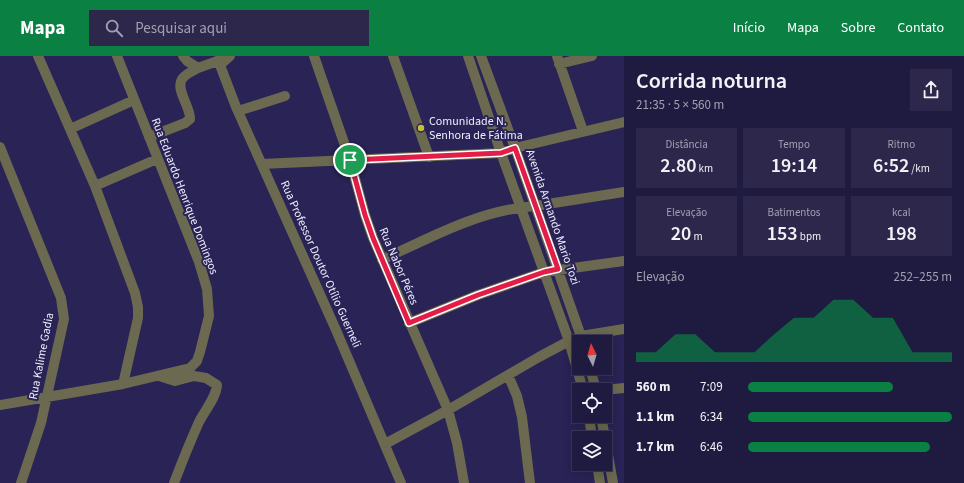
<!DOCTYPE html>
<html lang="pt">
<meta charset="utf-8">
<style>
:root{--surface:#1f1a40;--page:#2c274b;--text:#f1f3f6;--muted:#a1a1b1;--line:#3c3859;--accent:#0b8043}
body{margin:0;font-family:"Source Sans 3",sans-serif;background:var(--page);color:var(--text);height:100vh;display:flex;flex-direction:column;font-size:15px;white-space:nowrap}
*{box-sizing:border-box;margin:0}
p{font-size:13px;color:var(--muted)}
.icon{flex:none;width:22px;height:22px;fill:none;stroke:currentColor;stroke-width:2;stroke-linecap:round;stroke-linejoin:round}
.map{position:relative;flex:1;overflow:hidden}
.sheet{display:flex;flex-direction:column;background:var(--surface);width:340px}
.sheet>*{flex:none}
.needle{width:26px;rotate:355deg}
.controls{position:absolute;left:572px;top:279px;display:grid;gap:8px}
.controls a{display:grid;place-items:center;width:40px;height:40px;border-radius:0px;background:var(--surface);box-shadow:0 2px 10px #0003,0 0 0 1px var(--line);font-size:20px}
.pin{position:absolute;display:grid;place-items:center;width:34px;height:34px;color:#fff;margin:-17px;border:2px solid #fff;border-radius:50%;box-shadow:0 1px 4px #0007}
.round{display:grid;place-items:center;flex:none;width:42px;height:42px;border-radius:0px;background:var(--page)}
.head{display:flex;align-items:center;justify-content:space-between;height:68px;padding:0 12px}
h1{font-size:22px;font-weight:600;line-height:30px}
.figures{display:grid;grid-template-columns:repeat(3,1fr);gap:6px;height:68px;padding:4px 12px}
.figures div{display:grid;align-content:center;border-radius:0px;background:var(--page);text-align:center}
.figures b{font-size:20px;font-weight:600}
.figures small{font-size:11px;font-weight:400}
.figures p{font-size:11px}
.chart{height:112px;padding:8px 12px}
.chart p{display:flex;justify-content:space-between}
.chart svg{width:100%;height:72px;margin-top:4px;fill:var(--accent);opacity:.7}
ul{padding:0 12px;list-style:none;font-size:13px}
li{display:grid;grid-template-columns:64px 48px 1fr;align-items:center;height:30px}
li i{height:10px;border-radius:5px;background:var(--accent)}
header{display:flex;align-items:center;gap:24px;box-sizing:border-box;height:56px;padding:0 20px;background:var(--accent);color:#fff}
header strong{font-size:19px}
nav{display:flex;gap:22px;margin-inline-start:auto;font-size:14px}
.search{width:280px;height:36px;background:var(--page);display:flex;align-items:center;gap:10px;box-sizing:border-box;padding:0 14px;border-radius:0px;color:var(--muted);font-size:15px}
main{display:flex;flex:1;min-height:0}
.map>svg:first-child{display:block}
.lines{fill:none;stroke-linecap:round;stroke-linejoin:round}
.minor{stroke:#6b694f;stroke-width:10}
.route-casing{stroke:#fff;stroke-width:8}
.route{stroke:#e11d48;stroke-width:5}
.poi-dot{fill:#c6bc3c;stroke:#292356;stroke-width:1.5}
.labels{text-anchor:middle;stroke-width:4;stroke-linejoin:round;paint-order:stroke}
.poi-label{font-size:12px;fill:#eeeefc;stroke:#292356;text-anchor:start}
.street-label{font-size:12px;fill:#eeeefc;stroke:#292356}
</style>
<header>
<strong>Mapa</strong>
<div class="search"><svg class="icon" aria-label="search" viewBox="0 0 24 24"><circle cx="10" cy="10" r="6"/><path d="M15 15l6 6"/></svg>Pesquisar aqui</div>
<nav><a>Início</a><a>Mapa</a><a>Sobre</a><a>Contato</a></nav>
</header>
<main>
<div class="map">
<svg width="624" height="427" viewBox="0 0 624 427">
<rect width="100%" height="100%" fill="#292356"/>
<g class="lines">
<path class="minor" d="M 38,0 L 95,130 L 135,237 L 138,251 L 138,262 L 123,328
M 183,0 L 187,5 L 198,12 L 220,4
M 220,0 L 220,9 L 236,51 L 336,274 L 401,427
M 314,0 L 350,104 L 365,159 L 373,182 L 448,354 L 457,387 L 464,427
M 393,0 L 429,101
M 468,0 L 501,97 L 569,285 L 583,334
M 481,0 L 515,92 L 583,286
M 557,0 L 583,75
M 559,8 L 592,0
M 220,9 L 230,0
M 238,55 L 285,40
M 70,73 L 134,44
M 149,81 L 185,67 L 190,63 C 191,52 175,33 182,23 C 185,18 193,15 198,12
M 0,91 L 61,242 L 64,263 L 41,367 L 21,427
M 262,108 L 501,97 L 515,92 L 624,66
M 95,130 L 157,103
M 382,204 C 431,181 480,154 535,150 L 624,136
M 409,267 L 478,239 L 544,216 L 624,205
M 590,312 L 596,334
M 508,319 L 517,340 L 522,361 L 530,427
M 159,320 L 175,325 L 194,320 L 206,322 L 217,329 C 216,342 205,354 199,366 C 190,386 182,406 174,427
M 605,334 L 624,332
M 0,349 L 123,328 L 190,312 L 197,305 L 200,296 L 209,260 L 207,233 L 199,206 L 117,0
M 589,360 L 592,382
M 601,360 L 605,382
M 605,382 L 613,427
M 385,388 L 448,354 L 539,301 L 569,285 L 581,280 L 624,273
M 597,408 L 600,427"/>
</g>
<g class="lines">
<g class="route-casing">
<path id="route" d="M 515,92 L 558,213 L 544,216 L 478,239 L 409,267 L 373,182 L 365,159 L 350,104 L 501,97 Z"/>
</g>
<use href="#route" class="route"/>
</g>
<circle class="poi-dot" cx="421" cy="72" r="4"/>
<g class="labels">
<g class="poi-label">
<text x="429" y="69">Comunidade N.<tspan x="429" dy="14">Senhora de Fátima</tspan></text>
</g>
<g class="street-label">
<text transform="translate(185 140) rotate(69)" y="4">Rua Eduardo Henrique Domingos</text>
<text transform="translate(553 161) rotate(71)" y="4">Avenida Armando Mario Tozi</text>
<text transform="translate(321 208) rotate(66)" y="4">Rua Professor Doutor Otílio Guerneli</text>
<text transform="translate(399 210) rotate(67)" y="4">Rua Nabor Péres</text>
<text transform="translate(41 300) rotate(-79)" y="4">Rua Kalime Gadia</text>
</g>
</g>
</svg>
<div class="controls">
<a><svg class="needle" viewBox="-14 -14 28 28"><path d="M0-13l5 13h-10z" fill="#e53935"/><path d="M0 13l5-13h-10z" fill="#a1a1b1"/></svg></a>
<a><svg class="icon" aria-label="locate" viewBox="0 0 24 24"><circle cx="12" cy="12" r="6"/><path d="M12 2v4M12 18v4M2 12h4M18 12h4"/></svg></a>
<a><svg class="icon" aria-label="layers" viewBox="0 0 24 24"><path d="M12 4l9 5-9 5-9-5zM3 14l9 5 9-5"/></svg></a>
</div>
<div class="pin" style="left:350px;top:104px;background:#1e9e55"><svg class="icon" aria-label="arrive" viewBox="0 0 24 24"><path d="M6 21V4h12l-3 4 3 4H6"/></svg></div>
</div>
<section class="sheet">
<div class="head"><div><h1>Corrida noturna</h1><p>21:35 · 5 × 560 m</p></div><a class="round"><svg class="icon" aria-label="share" viewBox="0 0 24 24"><path d="M12 15V3M7 8l5-5 5 5M5 13v7h14v-7"/></svg></a></div>
<div class="figures">
<div><p>Distância</p><b>2.80<small> km</small></b></div>
<div><p>Tempo</p><b>19:14</b></div>
<div><p>Ritmo</p><b>6:52<small> /km</small></b></div>
</div>
<div class="figures">
<div><p>Elevação</p><b>20<small> m</small></b></div>
<div><p>Batimentos</p><b>153<small> bpm</small></b></div>
<div><p>kcal</p><b>198</b></div>
</div>
<div class="chart"><p><span>Elevação</span>252–255 m</p>
<svg viewBox="0 0 160 44" preserveAspectRatio="none"><path d="M0 44V38L10 38L20 27L30 27L40 38L50 38L60 38L70 27L80 17L90 17L100 6L110 6L120 17L130 17L140 38L150 38L160 38V44z"/></svg>
</div>
<ul>
<li><b>560 m</b>7:09<i style="width:71%"></i></li>
<li><b>1.1 km</b>6:34<i style="width:100%"></i></li>
<li><b>1.7 km</b>6:46<i style="width:89%"></i></li>
</ul>
</section>
</main>
